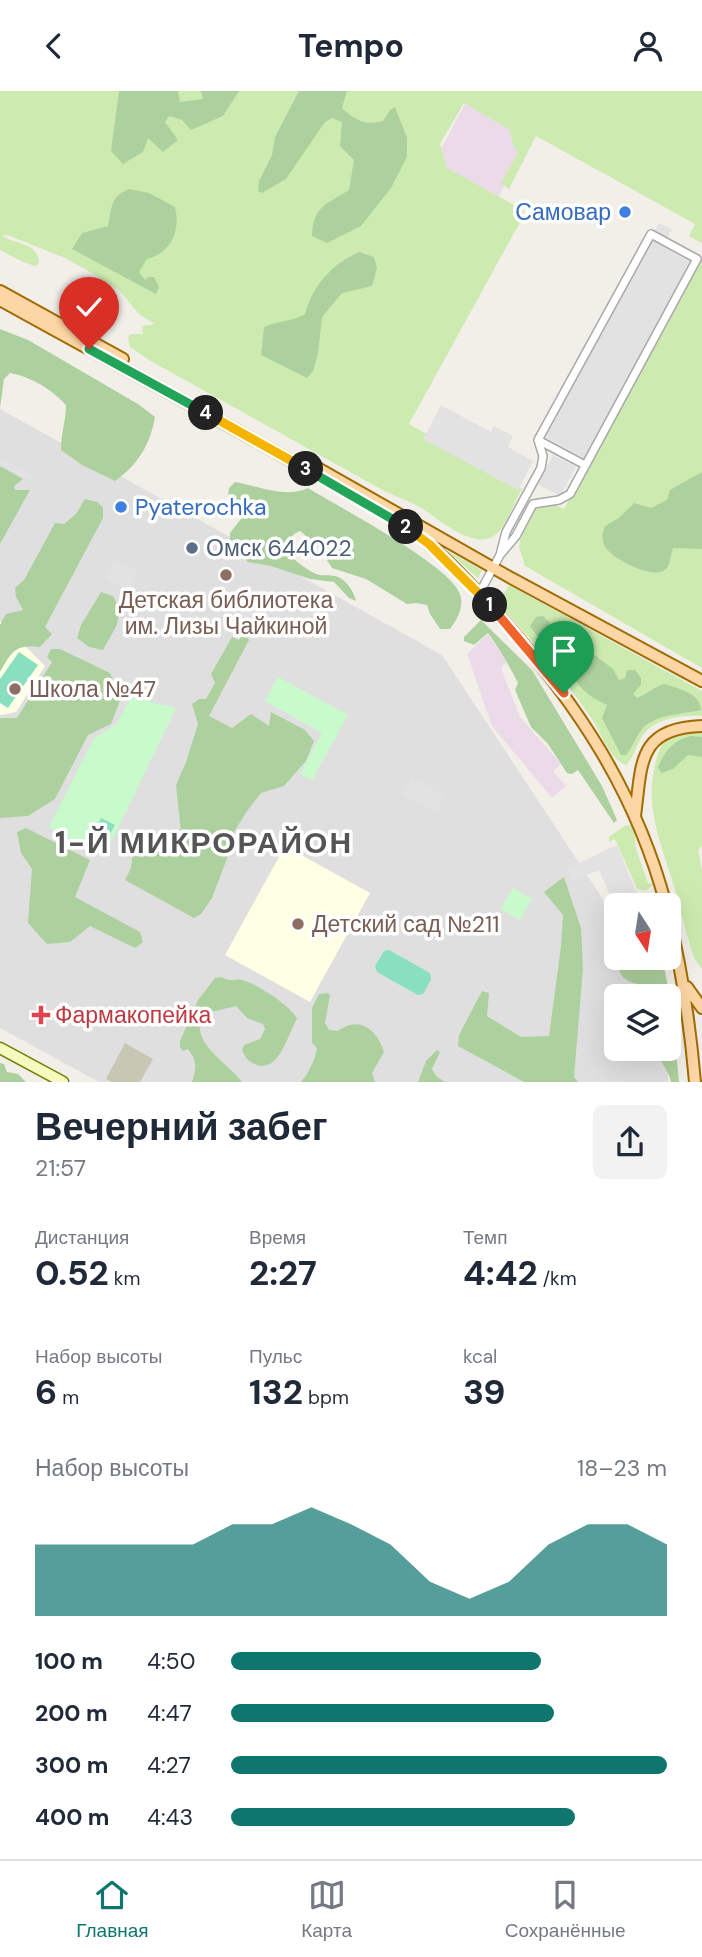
<!DOCTYPE html>
<html lang="ru">
<meta charset="utf-8">
<style>
:root{--surface:#fff;--page:#f2f2f3;--text:#1f2937;--muted:#747a83;--line:#e0e1e3;--accent:#0f766e}
body{margin:0;font-family:"DM Sans",sans-serif;background:var(--page);color:var(--text);height:100vh;display:flex;flex-direction:column;font-size:26px;white-space:nowrap}
*{box-sizing:border-box;margin:0}
p{font-size:23px;color:var(--muted)}
.icon{flex:none;width:38px;height:38px;fill:none;stroke:currentColor;stroke-width:2;stroke-linecap:round;stroke-linejoin:round}
.map{position:relative;height:991px;overflow:hidden}
.drawer{display:flex;flex-direction:column;background:var(--surface);flex:1}
.drawer>*{flex:none}
.needle{width:46px;rotate:168deg}
.tools{position:absolute;left:604px;top:802px;display:grid;gap:14px}
.tools a{display:grid;place-items:center;width:77px;height:77px;border-radius:10px;background:var(--surface);box-shadow:0 7px 28px #0002;font-size:35px}
.pin{position:absolute;display:grid;place-items:center;width:60px;height:60px;color:#fff;margin:-72px -30px;border-radius:50% 50% 50% 0;rotate:-45deg;box-shadow:0 0 7px #0007}
.pin .icon{rotate:45deg}
.km{position:absolute;width:35px;height:35px;margin:-18px;border-radius:50%;background:#222;color:#fff;font-size:19px;line-height:35px;text-align:center}
.round{display:grid;place-items:center;flex:none;width:74px;height:74px;border-radius:10px;background:var(--page)}
.headline{display:flex;align-items:center;justify-content:space-between;height:119px;padding:0 35px}
h1{font-size:38px;font-weight:700;line-height:52px}
.figures{display:grid;grid-template-columns:repeat(3,1fr);gap:10px;height:119px;padding:7px 35px}
.figures div{display:grid;align-content:center}
.figures b{font-size:35px;font-weight:700}
.figures small{font-size:19px;font-weight:400}
.figures p{font-size:19px}
.chart{height:196px;padding:14px 35px}
.chart p{display:flex;justify-content:space-between}
.chart svg{width:100%;height:126px;margin-top:7px;fill:var(--accent);opacity:.7}
ul{padding:0 35px;list-style:none;font-size:23px}
li{display:grid;grid-template-columns:112px 84px 1fr;align-items:center;height:52px}
li i{height:18px;border-radius:9px;background:var(--accent)}
header{display:flex;justify-content:space-between;align-items:center;height:91px;padding:0 35px;background:var(--surface);font-size:32px;font-weight:700}
.menu{display:flex;justify-content:space-around;align-items:center;height:98px;border-top:2px solid var(--line);background:var(--surface);font-size:19px;color:var(--muted)}
.menu a{display:grid;justify-items:center;gap:4px}
.menu .current{color:var(--accent)}
.map>svg:first-child{display:block}
.residential{fill:#e0dfdf}
.industrial{fill:#ebdbe8}
.education{fill:#ffffe5}
.construction{fill:#c7c7b4}
.grass{fill:#cdebb0}
.forest{fill:#add19e}
.park{fill:#c8facc}
.pitch{fill:#88e0be}
.parking{fill:#e2e2e2}
.lines{fill:none;stroke-linecap:round;stroke-linejoin:round}
.street-casing{stroke:#a9a9a9;stroke-width:10}
.secondary-casing{stroke:#707d05;stroke-width:13}
.primary-casing{stroke:#a06b00;stroke-width:14}
.street{stroke:#fff;stroke-width:7}
.secondary{stroke:#f7fabf;stroke-width:10}
.primary{stroke:#fcd6a4;stroke-width:10}
.split-1-casing{stroke:#fff;stroke-width:14}
.split-2-casing{stroke:#fff;stroke-width:14}
.split-3-casing{stroke:#fff;stroke-width:14}
.split-4-casing{stroke:#fff;stroke-width:14}
.split-5-casing{stroke:#fff;stroke-width:14}
.split-1{stroke:#f0652b;stroke-width:9}
.split-2{stroke:#f5b400;stroke-width:9}
.split-3{stroke:#22a559;stroke-width:9}
.split-4{stroke:#f5b400;stroke-width:9}
.split-5{stroke:#22a559;stroke-width:9}
.shop-dot{fill:#3f7fe0;stroke:#fff;stroke-width:2.5}
.service-dot{fill:#5c6f8a;stroke:#fff;stroke-width:2.5}
.education-dot{fill:#8d6e63;stroke:#fff;stroke-width:2.5}
.health-dot{fill:#e0444e;stroke:#fff;stroke-width:2.5}
.labels{text-anchor:middle;stroke-width:7;stroke-linejoin:round;paint-order:stroke}
.shop-label{font-size:23px;fill:#366cbe;stroke:#fff;text-anchor:end}
.service-label{font-size:23px;fill:#4e5e75;stroke:#fff;text-anchor:start}
.education-label{font-size:23px;fill:#785e54;stroke:#fff;text-anchor:start}
.health-label{font-size:23px;fill:#be3a42;stroke:#fff;text-anchor:start}
.district-label{font-size:30px;font-weight:bold;letter-spacing:2px;fill:#555;stroke:#fff}
</style>
<header><svg class="icon" aria-label="back" viewBox="0 0 24 24"><path d="M15 5l-7 7 7 7"/></svg>Tempo<svg class="icon" aria-label="person" viewBox="0 0 24 24"><circle cx="12" cy="8" r="4"/><path d="M4 21q1-7 8-7t8 7"/></svg></header>
<div class="map">
<svg width="702" height="991" viewBox="0 0 702 991">
<rect width="100%" height="100%" fill="#f2efe9"/>
<path class="residential" d="M 0,318 L 442,564 L 599,802 L 616,837 L 616,866 L 630,866 L 649,905 L 616,905 L 616,957 L 668,957 L 668,991 L 99,991 L 0,937 Z"/>
<path class="industrial" d="M 470,4 L 535,39 L 491,119 L 427,84 Z
M 488,543 L 507,571 L 501,577 L 520,626 L 561,673 L 553,680 L 566,695 L 552,707 L 492,635 L 467,563 Z"/>
<path class="education" d="M 0,530 L 45,575 L 16,621 L 0,624 Z
M 285,755 L 370,802 L 310,911 L 225,864 Z"/>
<path class="construction" d="M 125,952 L 153,968 L 140,991 L 112,991 L 106,988 Z"/>
<path class="grass" d="M 0,0 L 702,0 L 702,152 L 689,145 L 695,133 L 536,45 L 509,98 L 501,92 L 518,62 L 513,54 L 510,39 L 464,12 L 440,53 L 447,77 L 523,119 L 524,124 L 409,333 L 522,398 C 516,408 504,439 494,445 C 473,458 442,431 426,420 C 415,412 399,407 386,401 L 149,269 L 130,256 L 128,247 L 130,243 L 143,243 L 142,235 L 155,233 L 139,223 L 119,199 L 90,181 L 65,167 L 10,145 L 1,144 C 14,154 38,150 39,172 L 35,175 L 23,171 L 0,159 Z
M 702,167 L 702,577 L 525,475 L 519,456 L 521,444 L 539,412 L 549,411 L 564,418 Z
M 446,459 L 482,479 L 478,487 Z
M 509,494 L 702,600 L 702,625 C 683,624 655,627 643,644 C 636,654 635,665 626,674 C 610,668 602,645 594,631 C 565,588 533,550 498,512 Z
M 679,641 L 702,642 L 702,755 L 698,759 L 702,780 L 702,878 L 694,867 C 687,845 681,822 675,799 C 663,757 644,719 655,674 C 659,657 662,649 679,641 Z
M 630,734 L 634,736 L 636,758 L 648,792 L 654,793 L 646,800 L 637,798 L 615,748 L 609,751 L 609,746 L 624,735 Z"/>
<path class="forest" d="M 119,0 L 178,0 L 180,11 L 203,8 L 201,0 L 239,0 L 223,25 L 191,39 L 182,29 L 169,25 L 165,31 L 178,49 L 163,61 L 148,47 L 143,61 L 123,73 L 111,60 Z
M 299,0 L 347,0 L 342,17 C 355,29 365,35 383,30 L 390,19 L 395,16 L 407,47 L 407,66 L 391,97 L 361,135 L 327,152 L 312,145 C 313,115 327,113 349,99 L 354,69 L 340,55 L 342,31 L 332,27 L 325,31 L 286,88 L 262,102 L 258,100 L 259,90 L 272,64 L 275,46 Z
M 129,98 L 149,102 L 175,116 C 181,140 171,162 147,168 L 139,181 L 145,189 L 148,186 L 154,186 L 159,196 L 156,203 L 72,158 L 82,142 L 108,135 C 112,116 110,106 129,98 Z
M 359,161 L 374,166 L 377,177 L 372,195 L 342,202 L 322,226 L 318,263 L 313,280 L 307,287 L 261,264 L 264,236 C 278,229 292,231 305,223 C 313,194 332,173 359,161 Z
M 0,238 L 28,249 L 138,313 L 155,326 C 150,354 138,374 115,390 L 82,374 L 61,359 C 61,342 66,329 66,314 C 51,298 32,286 10,282 L 4,288 L 0,317 Z
M 0,375 L 23,388 L 14,395 L 15,399 L 30,399 L 0,453 Z
M 702,381 L 702,458 L 673,457 C 671,463 670,474 666,478 C 654,490 613,468 606,457 C 601,449 602,443 605,435 L 619,427 L 634,412 L 651,417 L 667,409 L 670,399 Z
M 235,391 C 259,395 285,408 308,397 C 337,415 450,474 460,503 C 464,516 458,527 450,538 L 440,538 L 430,523 L 427,514 L 416,512 L 407,513 L 366,488 L 332,477 L 318,455 L 300,440 L 294,443 L 282,458 C 292,466 302,476 314,482 C 322,486 327,483 335,485 C 345,487 354,500 356,510 L 349,507 L 334,491 L 310,488 L 271,475 L 248,471 L 230,455 L 230,442 L 244,424 L 228,406 L 229,397 Z
M 85,408 L 97,411 L 103,416 L 103,427 L 45,536 L 52,543 L 40,556 C 15,554 13,559 0,581 L 0,534 L 6,523 L 23,519 L 16,506 L 15,497 L 24,489 L 55,432 L 64,433 L 76,423 Z
M 101,501 L 113,505 C 126,528 114,538 103,559 L 89,556 L 77,547 L 81,534 Z
M 543,525 L 558,540 L 566,554 L 587,558 L 613,578 L 619,589 L 625,587 L 627,579 L 635,579 L 641,587 L 641,594 L 633,603 L 637,607 C 648,603 653,596 664,593 C 677,597 701,602 701,619 C 684,623 659,623 645,635 C 636,643 634,655 626,664 L 621,664 L 602,627 L 607,614 C 592,607 581,600 573,585 C 570,578 570,571 563,566 C 551,555 538,549 530,535 L 536,526 Z
M 481,529 L 532,579 L 602,695 L 617,729 L 614,732 L 578,679 L 572,683 L 567,682 L 548,653 L 531,636 L 515,599 L 518,592 C 509,574 500,559 488,542 L 474,554 L 464,550 L 464,546 Z
M 244,541 L 249,549 L 209,625 L 232,637 L 251,623 L 269,635 L 271,621 L 305,639 L 314,650 L 306,670 L 284,695 L 261,702 L 247,720 L 234,741 L 231,757 L 212,807 L 201,823 L 194,827 L 125,789 L 131,777 L 133,760 L 153,754 L 175,756 L 181,742 L 176,694 L 186,671 L 198,633 L 192,613 L 199,608 L 206,608 L 215,592 L 211,583 L 232,546 L 239,549 Z
M 51,558 L 60,558 L 110,582 L 121,607 L 111,633 L 88,644 L 55,708 L 28,725 L 0,727 L 0,627 L 17,627 L 52,571 L 47,566 Z
M 691,645 L 702,646 L 702,666 L 688,664 L 673,678 L 661,682 L 658,676 C 665,660 673,649 691,645 Z
M 26,737 L 90,769 L 75,806 L 140,841 L 143,851 L 135,857 L 90,835 L 70,851 L 47,853 L 28,832 L 32,778 L 21,762 L 17,741 Z
M 564,786 L 581,837 L 583,878 L 574,986 L 578,991 L 524,991 L 458,955 L 459,944 L 482,900 L 489,902 L 487,925 L 521,946 L 549,945 L 561,855 L 563,824 L 544,801 Z
M 635,866 L 661,866 L 663,871 L 672,915 L 679,991 L 671,991 C 669,978 658,970 656,957 L 668,957 L 668,905 L 657,905 C 651,887 625,901 618,876 L 620,872 L 631,873 Z
M 221,886 C 233,892 232,887 242,889 C 254,891 293,916 297,928 C 288,942 280,981 257,974 C 249,971 245,967 242,959 L 244,954 L 260,948 L 265,938 L 263,933 L 247,927 L 236,915 L 203,923 C 188,952 228,971 242,991 L 192,991 C 196,977 198,971 188,958 L 183,960 L 180,956 L 180,950 L 198,909 L 215,887 Z
M 327,902 L 330,904 L 325,932 L 329,939 L 338,940 C 360,924 377,939 384,961 L 372,982 L 375,991 L 301,991 C 309,981 315,969 317,957 L 312,952 L 312,917 L 319,903 Z
M 437,959 L 440,961 L 432,978 L 436,985 L 445,991 L 418,991 L 426,970 Z
M 0,972 L 4,973 L 7,981 L 18,983 L 26,991 L 0,991 Z"/>
<path class="park" d="M 278,586 L 348,624 L 312,689 L 300,683 L 322,642 L 265,610 Z
M 131,606 L 176,617 L 104,766 L 49,736 L 94,647 L 116,634 Z
M 513,797 L 532,808 L 520,829 L 501,818 Z"/>
<path class="pitch" d="M 19,561 L 38,574 L 8,617 L 0,612 L 0,588 Z
M 101,727 L 115,734 L 101,759 L 88,751 Z
M 389,859 L 430,882 L 431,889 L 423,903 L 418,904 L 377,881 L 375,875 L 384,860 Z"/>
<path class="parking" d="M 659,132 L 672,138 L 663,154 L 694,170 L 586,368 L 543,345 Z
M 441,314 L 491,341 L 494,335 L 513,345 L 508,356 L 533,370 L 518,399 L 423,348 Z
M 553,364 L 576,376 L 560,405 L 537,393 Z
M 0,367 L 33,385 L 30,390 L 0,373 Z
M 115,469 L 138,481 L 128,500 L 104,487 Z
M 248,513 L 256,517 L 239,548 L 223,540 L 238,514 L 245,518 Z
M 411,687 L 445,705 L 436,721 L 402,703 Z
M 617,754 L 641,813 L 616,814 L 616,818 L 599,779 L 572,790 L 566,778 Z"/>
<g class="lines">
<g class="street-casing">
<path id="street" d="M 538,349 L 585,374
M 479,503 L 500,464 L 516,445 L 533,413 L 559,409 L 570,403 L 697,168 L 651,143 L 538,349 L 543,365 L 541,377 L 506,441 L 500,464"/>
</g>
<g class="secondary-casing">
<path id="secondary" d="M 0,957 L 63,991"/>
</g>
<g class="primary-casing">
<path id="primary" d="M 0,200 L 123,268
M 0,209 C 99,264 198,317 297,373 C 340,398 390,419 428,452 C 454,475 479,502 502,528 C 578,614 636,701 666,814
M 302,368 L 511,487 L 702,590
M 635,725 C 642,673 637,637 702,635
M 668,822 C 682,879 690,933 695,991
M 687,896 L 702,917"/>
</g>
<use href="#street" class="street"/>
<use href="#secondary" class="secondary"/>
<use href="#primary" class="primary"/>
</g>
<g class="lines">
<g class="split-1-casing">
<path id="split-1" d="M 490,514 L 564,602"/>
</g>
<g class="split-2-casing">
<path id="split-2" d="M 406,436 L 429,453 L 490,514"/>
</g>
<g class="split-3-casing">
<path id="split-3" d="M 306,378 L 406,436"/>
</g>
<g class="split-4-casing">
<path id="split-4" d="M 206,322 L 306,378"/>
</g>
<g class="split-5-casing">
<path id="split-5" d="M 89,258 L 206,322"/>
</g>
<use href="#split-1" class="split-1"/>
<use href="#split-2" class="split-2"/>
<use href="#split-3" class="split-3"/>
<use href="#split-4" class="split-4"/>
<use href="#split-5" class="split-5"/>
</g>
<g class="shop-dot">
<circle cx="625" cy="121" r="7"/>
<circle cx="121" cy="416" r="7"/>
</g>
<circle class="service-dot" cx="192" cy="457" r="7"/>
<g class="education-dot">
<circle cx="226" cy="484" r="7"/>
<circle cx="15" cy="598" r="7"/>
<circle cx="298" cy="833" r="7"/>
</g>
<path class="health-dot" d="M37.5 913.5h7v7h7v7h-7v7h-7v-7h-7v-7h7z"/>
<g class="labels">
<g class="shop-label">
<text x="611" y="129">Самовар</text>
<text x="135" y="424" text-anchor="start">Pyaterochka</text>
</g>
<g class="service-label">
<text x="206" y="465">Омск 644022</text>
</g>
<g class="education-label">
<text x="226" y="517" text-anchor="middle">Детская библиотека<tspan x="226" dy="26">им. Лизы Чайкиной</tspan></text>
<text x="29" y="606">Школа №47</text>
<text x="312" y="841">Детский сад №211</text>
</g>
<g class="health-label">
<text x="55" y="932">Фармакопейка</text>
</g>
<g class="district-label">
<text x="204" y="762">1-Й МИКРОРАЙОН</text>
</g>
</g>
</svg>
<div class="tools">
<a><svg class="needle" viewBox="-14 -14 28 28"><path d="M0-13l5 13h-10z" fill="#e53935"/><path d="M0 13l5-13h-10z" fill="#747a83"/></svg></a>
<a><svg class="icon" aria-label="layers" viewBox="0 0 24 24"><path d="M12 4l9 5-9 5-9-5zM3 14l9 5 9-5"/></svg></a>
</div>
<div class="pin" style="left:564px;top:602px;background:#1e9e55"><svg class="icon" aria-label="arrive" viewBox="0 0 24 24"><path d="M6 21V4h12l-3 4 3 4H6"/></svg></div>
<div class="pin" style="left:89px;top:258px;background:#d93025"><svg class="icon" aria-label="check" viewBox="0 0 24 24"><path d="M5 12l5 5 9-10"/></svg></div>
<b class="km" style="left:490px;top:514px">1</b>
<b class="km" style="left:406px;top:436px">2</b>
<b class="km" style="left:306px;top:378px">3</b>
<b class="km" style="left:206px;top:322px">4</b>
</div>
<section class="drawer">
<div class="headline"><div><h1>Вечерний забег</h1><p>21:57</p></div><a class="round"><svg class="icon" aria-label="share" viewBox="0 0 24 24"><path d="M12 15V3M7 8l5-5 5 5M5 13v7h14v-7"/></svg></a></div>
<div class="figures">
<div><p>Дистанция</p><b>0.52<small> km</small></b></div>
<div><p>Время</p><b>2:27</b></div>
<div><p>Темп</p><b>4:42<small> /km</small></b></div>
</div>
<div class="figures">
<div><p>Набор высоты</p><b>6<small> m</small></b></div>
<div><p>Пульс</p><b>132<small> bpm</small></b></div>
<div><p>kcal</p><b>39</b></div>
</div>
<div class="chart"><p><span>Набор высоты</span>18–23 m</p>
<svg viewBox="0 0 160 44" preserveAspectRatio="none"><path d="M0 44V19L10 19L20 19L30 19L40 19L50 12L60 12L70 6L80 12L90 19L100 32L110 38L120 32L130 19L140 12L150 12L160 19V44z"/></svg>
</div>
<ul>
<li><b>100 m</b>4:50<i style="width:71%"></i></li>
<li><b>200 m</b>4:47<i style="width:74%"></i></li>
<li><b>300 m</b>4:27<i style="width:100%"></i></li>
<li><b>400 m</b>4:43<i style="width:79%"></i></li>
</ul>
</section>
<nav class="menu">
<a class="current"><svg class="icon" aria-label="home" viewBox="0 0 24 24"><path d="M3 11l9-7 9 7M6 9v11h12V9"/></svg>Главная</a>
<a><svg class="icon" aria-label="map" viewBox="0 0 24 24"><path d="M3 6l6-2 6 2 6-2v14l-6 2-6-2-6 2zM9 4v14M15 6v14"/></svg>Карта</a>
<a><svg class="icon" aria-label="saved" viewBox="0 0 24 24"><path d="M7 4h10v16l-5-4-5 4z"/></svg>Сохранённые</a>
</nav>
